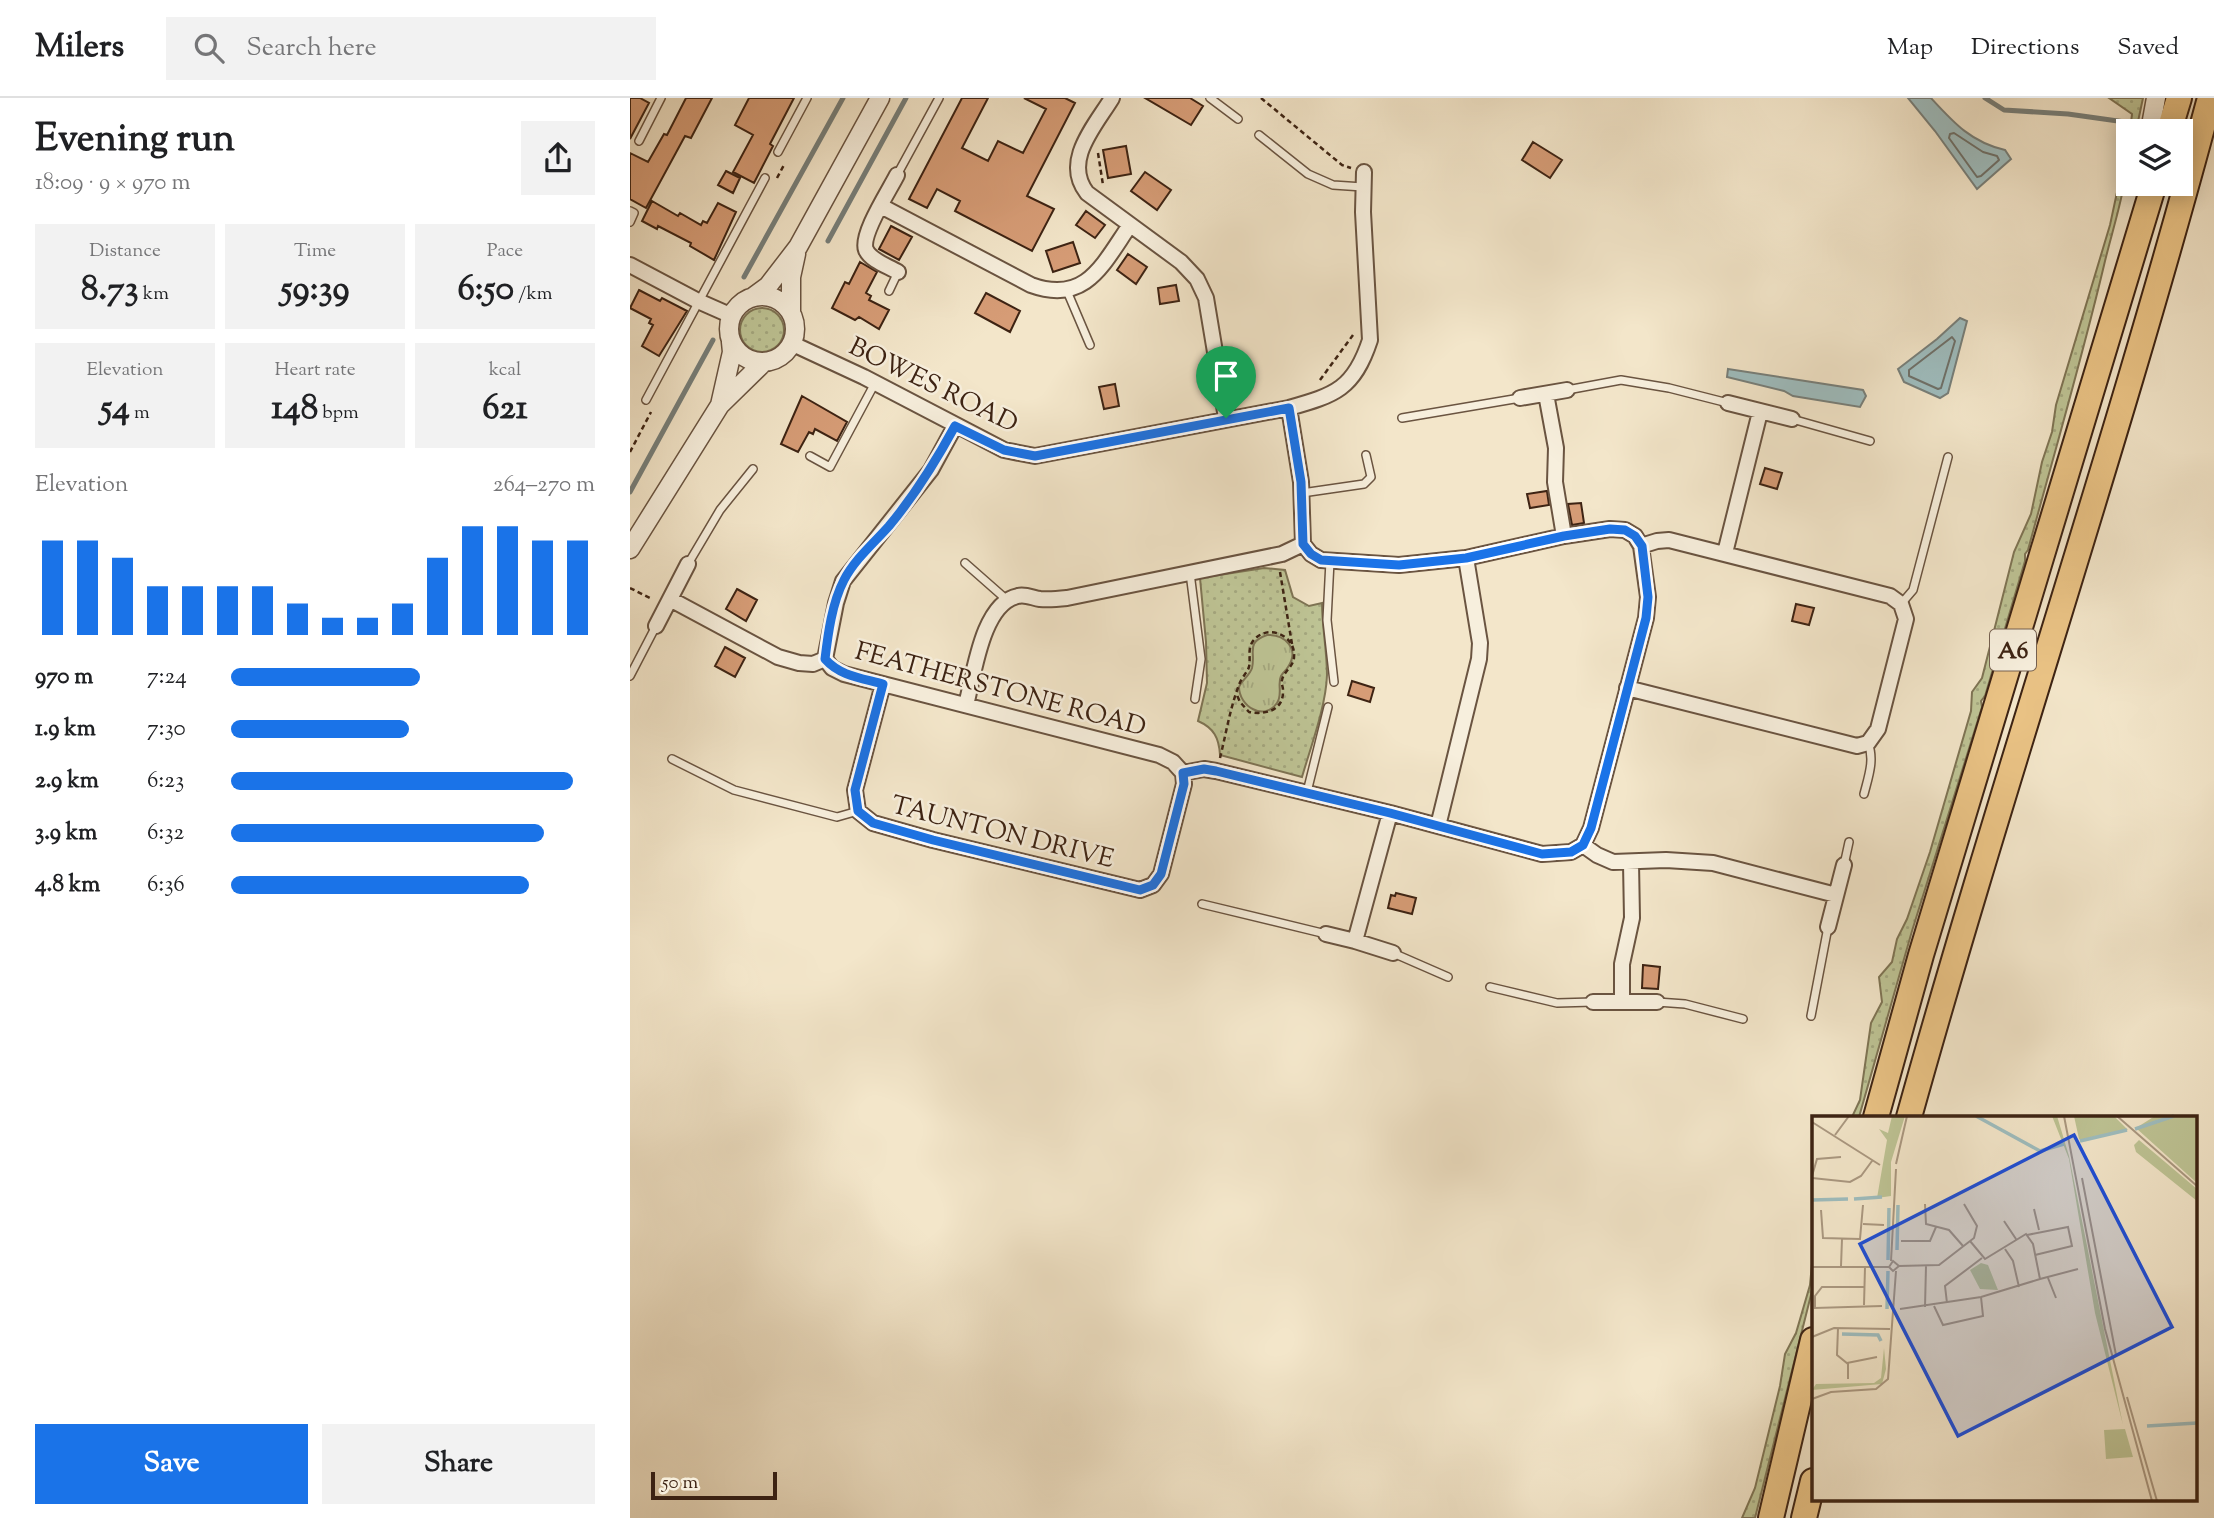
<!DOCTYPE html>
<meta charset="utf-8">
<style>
:root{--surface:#fff;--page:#f2f2f2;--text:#202124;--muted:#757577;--line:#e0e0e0;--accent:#1a73e8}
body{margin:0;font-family:"Sorts Mill Goudy",serif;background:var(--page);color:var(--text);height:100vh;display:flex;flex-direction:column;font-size:26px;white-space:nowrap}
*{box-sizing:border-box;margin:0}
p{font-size:23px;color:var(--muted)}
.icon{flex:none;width:38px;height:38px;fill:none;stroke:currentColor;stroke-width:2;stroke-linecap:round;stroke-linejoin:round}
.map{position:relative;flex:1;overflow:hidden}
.side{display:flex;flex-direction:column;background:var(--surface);width:630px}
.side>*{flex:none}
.tools{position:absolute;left:1486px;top:21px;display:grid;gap:14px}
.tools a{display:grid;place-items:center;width:77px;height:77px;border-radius:0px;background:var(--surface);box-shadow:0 4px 18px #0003;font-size:35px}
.scale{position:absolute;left:21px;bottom:18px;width:126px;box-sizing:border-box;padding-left:7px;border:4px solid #3d2313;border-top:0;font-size:19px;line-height:24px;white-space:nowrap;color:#3d2313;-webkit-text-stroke:5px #f7efdd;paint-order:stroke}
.pin{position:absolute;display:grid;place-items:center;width:60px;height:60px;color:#fff;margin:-72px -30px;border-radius:50% 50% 50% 0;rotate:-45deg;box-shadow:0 0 7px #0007}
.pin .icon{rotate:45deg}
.round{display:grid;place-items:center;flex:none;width:74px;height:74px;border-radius:0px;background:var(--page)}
.summary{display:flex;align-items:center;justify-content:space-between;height:119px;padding:0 35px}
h1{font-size:38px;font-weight:700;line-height:52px}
.stats{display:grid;grid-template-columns:repeat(3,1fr);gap:10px;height:119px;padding:7px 35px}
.stats div{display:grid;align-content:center;border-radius:0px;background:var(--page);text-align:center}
.stats b{font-size:35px;font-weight:700}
.stats small{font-size:19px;font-weight:400}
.stats p{font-size:19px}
.chart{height:196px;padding:14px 35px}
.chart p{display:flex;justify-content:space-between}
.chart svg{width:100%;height:126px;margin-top:7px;stroke:var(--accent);stroke-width:6}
.button{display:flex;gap:14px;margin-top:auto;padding:14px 35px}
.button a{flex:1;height:80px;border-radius:0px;background:var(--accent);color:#fff;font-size:28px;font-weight:700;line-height:80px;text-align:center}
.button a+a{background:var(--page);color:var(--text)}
ul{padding:0 35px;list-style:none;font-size:23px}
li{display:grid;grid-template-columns:112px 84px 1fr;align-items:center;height:52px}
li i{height:18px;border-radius:9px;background:var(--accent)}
header{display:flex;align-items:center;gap:42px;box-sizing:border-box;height:98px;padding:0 35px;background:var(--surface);border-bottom:2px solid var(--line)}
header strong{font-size:33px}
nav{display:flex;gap:38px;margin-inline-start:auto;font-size:24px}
.search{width:490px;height:63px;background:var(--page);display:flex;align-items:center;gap:18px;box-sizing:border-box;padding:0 24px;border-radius:0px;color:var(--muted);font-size:26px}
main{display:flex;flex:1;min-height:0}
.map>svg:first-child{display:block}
.grass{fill:url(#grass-dots);stroke:#7e7454;stroke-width:2}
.park{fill:url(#park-tufts);stroke:#7e7454;stroke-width:2}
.water{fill:#9ebdbf;stroke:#777f7a;stroke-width:2}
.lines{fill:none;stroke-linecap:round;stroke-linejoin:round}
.shore{stroke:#6e7069;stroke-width:2}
.stream{stroke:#777f7a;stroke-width:5}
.building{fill:#d69c76;stroke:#3d2313;stroke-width:2}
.service-casing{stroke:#6a5441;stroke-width:10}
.minor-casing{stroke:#6a5441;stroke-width:18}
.tertiary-casing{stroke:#6a5441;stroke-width:21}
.trunk-casing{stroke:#3d2313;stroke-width:28}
.path{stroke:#3d2313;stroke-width:2.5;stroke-dasharray:5 3.5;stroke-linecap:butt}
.service{stroke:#f7efdd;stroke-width:7}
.minor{stroke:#f7efdd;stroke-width:14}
.tertiary{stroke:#f7efdd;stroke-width:18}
.trunk{stroke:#eac385;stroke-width:24}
.route-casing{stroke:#fff;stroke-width:14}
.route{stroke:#1a73e8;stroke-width:9}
.labels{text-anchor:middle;stroke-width:5;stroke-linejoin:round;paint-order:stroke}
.shield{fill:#f7efdd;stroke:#756050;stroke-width:2}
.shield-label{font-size:24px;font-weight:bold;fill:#3d2313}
.street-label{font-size:26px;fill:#3d2313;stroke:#f7efdd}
.inset-river{fill:none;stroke:#9ebdbf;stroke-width:3.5}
.inset-road{fill:none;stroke:#aa9881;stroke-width:2}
.view{fill:#1d4ed8;fill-opacity:0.15;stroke:#1d4ed8;stroke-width:3.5}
.inset-edge{fill:none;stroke:#3d2313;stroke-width:3.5}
</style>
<header>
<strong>Milers</strong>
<div class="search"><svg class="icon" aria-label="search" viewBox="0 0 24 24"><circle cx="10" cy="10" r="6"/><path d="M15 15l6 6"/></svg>Search here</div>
<nav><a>Map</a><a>Directions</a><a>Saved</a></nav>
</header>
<main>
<section class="side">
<div class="summary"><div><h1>Evening run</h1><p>18:09 · 9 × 970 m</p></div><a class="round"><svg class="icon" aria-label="share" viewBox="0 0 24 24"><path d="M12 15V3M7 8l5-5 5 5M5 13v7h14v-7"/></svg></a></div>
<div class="stats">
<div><p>Distance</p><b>8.73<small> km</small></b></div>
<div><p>Time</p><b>59:39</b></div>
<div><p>Pace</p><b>6:50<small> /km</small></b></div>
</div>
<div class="stats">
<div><p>Elevation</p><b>54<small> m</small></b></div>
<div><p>Heart rate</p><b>148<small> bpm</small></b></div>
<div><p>kcal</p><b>621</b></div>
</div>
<div class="chart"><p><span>Elevation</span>264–270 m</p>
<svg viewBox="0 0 160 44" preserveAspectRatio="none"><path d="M5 44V11M15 44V11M25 44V17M35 44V27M45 44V27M55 44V27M65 44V27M75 44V33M85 44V38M95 44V38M105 44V33M115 44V17M125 44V6M135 44V6M145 44V11M155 44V11"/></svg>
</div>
<ul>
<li><b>970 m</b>7:24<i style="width:52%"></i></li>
<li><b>1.9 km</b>7:30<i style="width:49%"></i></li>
<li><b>2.9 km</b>6:23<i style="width:94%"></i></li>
<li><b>3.9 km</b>6:32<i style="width:86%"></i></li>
<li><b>4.8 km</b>6:36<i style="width:82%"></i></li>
</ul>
<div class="button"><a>Save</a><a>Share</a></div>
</section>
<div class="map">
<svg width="1584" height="1420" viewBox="0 0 1584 1420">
<defs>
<pattern id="grass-dots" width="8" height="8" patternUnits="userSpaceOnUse" patternTransform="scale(1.75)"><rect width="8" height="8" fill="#bec495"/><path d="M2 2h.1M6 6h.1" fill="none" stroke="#a4a880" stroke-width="1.8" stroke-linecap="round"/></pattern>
<pattern id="park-tufts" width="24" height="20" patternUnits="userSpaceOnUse" patternTransform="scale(1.75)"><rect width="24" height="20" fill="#bec495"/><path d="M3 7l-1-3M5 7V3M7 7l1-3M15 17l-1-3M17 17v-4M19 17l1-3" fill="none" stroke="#a4a880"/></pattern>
</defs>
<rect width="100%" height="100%" fill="#f3e6ca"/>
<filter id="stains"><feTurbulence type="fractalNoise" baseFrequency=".00286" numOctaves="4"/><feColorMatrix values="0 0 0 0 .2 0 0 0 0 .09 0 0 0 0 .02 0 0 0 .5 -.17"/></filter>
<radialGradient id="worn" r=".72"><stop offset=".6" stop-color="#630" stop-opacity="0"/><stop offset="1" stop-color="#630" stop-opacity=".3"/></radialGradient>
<path class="grass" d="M 1479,0 L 1513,0 L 1506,33 L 1500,33 L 1502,16 Z
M 1498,43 C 1498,87 1485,122 1475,163 C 1452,261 1424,356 1398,452 L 1395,456 L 1395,463 L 1355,598 L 1351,603 L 1352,609 L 1282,833 L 1229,1019 L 1222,1019 L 1230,1002 L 1241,925 L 1252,904 L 1249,879 L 1262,864 L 1267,841 L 1277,821 L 1300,754 L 1341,613 L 1342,594 L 1352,580 L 1384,454 L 1401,416 L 1412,364 L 1422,334 L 1426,307 L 1480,127 Z
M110 232a22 22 0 1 1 44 0a22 22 0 1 1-44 0Z
M 634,470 L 655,472 L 663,499 L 679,508 L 692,505 C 692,529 697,553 697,577 C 696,608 681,648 672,679 L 590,657 C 589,640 584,630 568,623 L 577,585 L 576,544 L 570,480 Z
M 1183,1155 L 1183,1189 L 1125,1420 L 1112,1420 L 1125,1390 L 1150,1288 L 1155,1256 L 1166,1235 L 1180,1187 Z"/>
<path class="park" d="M 637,537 C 655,536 670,551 658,569 C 655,574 654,573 651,578 C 647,586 653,596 647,605 C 634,624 609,608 609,589 C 612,582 620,577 622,570 C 626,554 615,545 637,537 Z"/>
<path class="water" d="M 1278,0 L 1301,0 C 1324,25 1341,44 1375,52 L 1381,61 L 1347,91 L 1305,33 Z
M 1330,220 L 1337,223 L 1318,295 L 1310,300 L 1274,284 L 1268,271 L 1307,241 Z
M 1098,271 L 1233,292 L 1236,298 L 1230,309 L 1163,298 L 1154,293 L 1097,279 Z"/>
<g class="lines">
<path class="shore" d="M 1320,36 L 1324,35 L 1353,54 L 1367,58 L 1369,62 L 1351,78 L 1347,79 L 1319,40 Z
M 1322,239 L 1325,243 L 1311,290 L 1308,291 L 1279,278 L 1279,272 Z"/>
<path class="stream" d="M 1355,0 L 1374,12 L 1438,16 L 1495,24
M 198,143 L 276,0
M 114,179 L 213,0
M 0,394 L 83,242"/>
</g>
<path class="building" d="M 0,0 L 10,0 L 19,5 L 0,41 Z
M 56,0 L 82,0 L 61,40 L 55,38 L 16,110 L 0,101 L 0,55 L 18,64 L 34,36 L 37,37 Z
M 119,0 L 164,0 L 140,46 L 143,48 L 124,85 L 103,74 L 123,37 L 105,27 Z
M 332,0 L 358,0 L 332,50 L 358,63 L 368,43 L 393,55 L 416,11 L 394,0 L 435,0 L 445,5 L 397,98 L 424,111 L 402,153 L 325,113 L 330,103 L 307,91 L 297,110 L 279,101 Z
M 515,0 L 560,0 L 573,8 L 561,27 Z
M 903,44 L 932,62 L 920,80 L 892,62 Z
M 496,48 L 501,76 L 478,80 L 473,52 Z
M 96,73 L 110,80 L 103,95 L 88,87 Z
M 515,74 L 541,92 L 527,112 L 501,93 Z
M 22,103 L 48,118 L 50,115 L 71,127 L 73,123 L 77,125 L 88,105 L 106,114 L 84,162 L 60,148 L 61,145 L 28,128 L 27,131 L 12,123 Z
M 456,113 L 475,127 L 465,140 L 446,127 Z
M 261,128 L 282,139 L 269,162 L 249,151 Z
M 443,144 L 450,165 L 423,174 L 416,153 Z
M 498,156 L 517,169 L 506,186 L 487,172 Z
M 230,164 L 247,174 L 236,195 L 241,198 L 239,202 L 259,212 L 249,231 L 229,219 L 225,222 L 202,210 L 215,184 L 219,186 Z
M 546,187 L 549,203 L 530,206 L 528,190 Z
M 9,192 L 30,203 L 32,200 L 57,213 L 29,258 L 12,248 L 23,227 L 19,225 L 21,221 L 0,210 Z
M 356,195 L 390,213 L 380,234 L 345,215 Z
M 485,286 L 489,308 L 474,311 L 469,289 Z
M 172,298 L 217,324 L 207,343 L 185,331 L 183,336 L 179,334 L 168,354 L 151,346 Z
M 1135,370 L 1152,375 L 1147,391 L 1130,386 Z
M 917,393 L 919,407 L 900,410 L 897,396 Z
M 951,405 L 954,425 L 942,427 L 938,406 Z
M 107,491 L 127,502 L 116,523 L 96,511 Z
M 1166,506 L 1184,510 L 1179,527 L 1162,523 Z
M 95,549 L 115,560 L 105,579 L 85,568 Z
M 722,583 L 744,590 L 740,604 L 718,597 Z
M 766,795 L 786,800 L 782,816 L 758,810 L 761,797 L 765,798 Z
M 1013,867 L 1030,869 L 1028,891 L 1012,890 Z"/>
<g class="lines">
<g class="service-casing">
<path id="service" d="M 580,0 L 608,21
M 629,37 L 678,76 L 703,87 L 733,89
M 9,43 L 31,0
M 148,54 L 177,0
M 267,77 L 309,0
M 0,113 L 4,115 L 0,124
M 259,193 L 268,174
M 437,193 L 460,247
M 937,292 L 991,282 L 1039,290 L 1098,305
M 16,302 L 135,80
M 772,320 L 890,300
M 1162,321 L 1240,343
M 180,358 L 200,369 L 245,285
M 672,395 L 734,386 L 741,379 L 736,357
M 700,463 L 697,522 L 704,584
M 335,465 L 377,502
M 58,466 L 90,412 L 123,371
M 560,475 L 571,561 L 565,601
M 1271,506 L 1283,492 L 1318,359
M 0,578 L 26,528
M 42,661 L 104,692 L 207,719 L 228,713
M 677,694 L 698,609
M 1234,696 C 1238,680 1245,662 1238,645
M 1214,767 L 1219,744
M 572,806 L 696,836
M 763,855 L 818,879
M 860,889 L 927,905 L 963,904
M 1027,904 L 1055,906 L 1113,921
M 1181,918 L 1198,829"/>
</g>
<g class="minor-casing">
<path id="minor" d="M 482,0 C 465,28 432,63 457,95 L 551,164 L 567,181 L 576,200 L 596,320
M 267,77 C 259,93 230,137 236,152 C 241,163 258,168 268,174
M 251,108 L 401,187 C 456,207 473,166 500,127
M 0,167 L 68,203 L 102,218
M 163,246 L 234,279 L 374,352 L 405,358 L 659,310 C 705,297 724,291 740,242 L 733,114 L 734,74
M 916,296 L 926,350 L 925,384 L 934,438
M 890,300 L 937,292
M 1098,305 L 1162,321
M 1095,455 L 1130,314
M 40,501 L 148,559 L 169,565 L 183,566 L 195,561
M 26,528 L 58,466
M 195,561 L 202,570 L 214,576 L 529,657 L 543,664 L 553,675 L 574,671 L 586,673 L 760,715 L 912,756 L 941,754 L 953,747 L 961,730 L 1016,520 L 1018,499 L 1011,448 L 1005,438 L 995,432 L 980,431 L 934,438 L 836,460 L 769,467 L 691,462 L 681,456 L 673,446 L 671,384 L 659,310
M 195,561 L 206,505 L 213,483 L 301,372 L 325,328
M 253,586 L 225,692 L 228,713 L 243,725 L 303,742 L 510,792 L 523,787 L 531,776 L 554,686 L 553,675
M 997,590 L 1227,648 L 1238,645 L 1248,631 L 1276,521 L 1271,506 L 1260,498 L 1039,442 L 1027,443 L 1011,448
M 336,607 C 344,577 352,505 388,498 C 395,496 403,500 410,501 C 419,502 428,501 437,500 L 652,456 L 673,446
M 808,728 L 849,561 L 850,545 L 836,460
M 953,747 L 967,757 L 983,764 L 1036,762 L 1083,765 L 1206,797
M 1198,829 L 1214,767
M 696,836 L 725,843 L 763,855
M 725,843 L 760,715
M 992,903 L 992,866 L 1002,820 L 1001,765
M 963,904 L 1027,904"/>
</g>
<g class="tertiary-casing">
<path id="tertiary" d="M 1520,33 L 1526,0
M99 231a33 33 0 1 1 66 0a33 33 0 1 1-66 0Z
M 123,199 L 138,188 L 168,149 L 250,0
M 161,213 L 161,179 L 166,156
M 90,307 L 102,254 L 101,244
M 0,451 L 90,307 L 133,265"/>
</g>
<g class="trunk-casing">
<path id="trunk" d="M 1539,33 L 1549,0
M 1246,1019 L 1291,857 L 1524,86
M 1279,1019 C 1374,678 1489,342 1580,0
M 1141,1420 L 1183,1242
M 1174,1420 L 1183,1383"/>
</g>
<path class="path" d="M 631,0 L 712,67 L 721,70
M 468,55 L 473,87
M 147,80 L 155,65
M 690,282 L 723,237
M 0,354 L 21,314
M 650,474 L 662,546
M 0,490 L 22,501
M 590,660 C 596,636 600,610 609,587 C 611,580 617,575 619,569 C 621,559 617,552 623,543 C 637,525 666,537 664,559 C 664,568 654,573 652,582 C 651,586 653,588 653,592 C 654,613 635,617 619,614 L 610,604 L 606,595"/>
<use href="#service" class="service"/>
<use href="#minor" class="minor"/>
<use href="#tertiary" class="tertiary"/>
<use href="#trunk" class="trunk"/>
</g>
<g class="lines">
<g class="route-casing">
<path id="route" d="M 659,310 L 671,384 L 673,446 L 681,456 L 691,462 L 769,467 L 836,460 L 934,438 L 980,431 L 995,432 L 1005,438 L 1012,448 L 1018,499 L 1016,520 L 961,730 L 953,747 L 941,754 L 912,756 L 760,715 L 586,673 L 574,671 L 553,675 L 554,686 L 531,776 L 523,787 L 510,792 L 303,742 L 243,725 L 228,713 L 225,692 L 253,586 C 231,580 210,578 195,561 C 198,536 202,505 214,482 C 225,461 244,445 259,428 C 285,397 306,363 325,328 L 374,352 L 405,358 Z"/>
</g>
<use href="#route" class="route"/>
</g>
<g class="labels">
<rect class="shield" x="1360" y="531.5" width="46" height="41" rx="5"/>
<g class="shield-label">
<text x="1383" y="560">A6</text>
</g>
<g class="street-label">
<text transform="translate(304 286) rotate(26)" y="9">BOWES ROAD</text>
<text transform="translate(371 590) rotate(15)" y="9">FEATHERSTONE ROAD</text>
<text transform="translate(373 733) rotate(14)" y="9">TAUNTON DRIVE</text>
</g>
</g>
<g transform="translate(1182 1018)">
<rect width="385" height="385" fill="#f3e6ca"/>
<path d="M 80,0 L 93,0 L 79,46 L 79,80 L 65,82 L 75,24 L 67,13 L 76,17 ZM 240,0 L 245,0 L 257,40 L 311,309 L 283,197 L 257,43 ZM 169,147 L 176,149 L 186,174 L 168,173 L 158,154 Z" fill="#bec495"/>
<path d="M 262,0 L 302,0 L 316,14 L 271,25 L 267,23 ZM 327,24 L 385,73 L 385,85 L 324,36 L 322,29 ZM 72,232 L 74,253 L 70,268 L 0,274 L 4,268 L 62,267 L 69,262 ZM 313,313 L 321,341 L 294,343 L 292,314 Z" fill="#bec495"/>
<path d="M 343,0 L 385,0 L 385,67 L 324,12 Z" fill="#bec495"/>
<path class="inset-river" d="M 164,0 L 228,35 L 252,28M 323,13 L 362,0M 268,25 L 315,14M 42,83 L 70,81M 0,84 L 36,83M 85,134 L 86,89M 76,144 L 77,92M 75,193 L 76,155M 30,218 L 66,219 L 69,225M 335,310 L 385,307"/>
<path class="inset-road" d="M 252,0 L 293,213 L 340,385M 305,0 L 385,70M 0,6 L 68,49M 23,19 L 37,0M 84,48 L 95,0M 0,60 L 5,43 L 29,41M 0,62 L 38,66 L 49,60 L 60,45M 270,62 L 304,239M 113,88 L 114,108 L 137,114 L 151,130M 222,93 L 227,114M 9,94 L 11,122 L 48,123 L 51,89M 192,105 L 204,123M 51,108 L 72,109M 215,119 L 256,111 L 260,130 L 223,139M 89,125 L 118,125 L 124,111M 193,133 L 201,145 L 207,171M 79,145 L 84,53M 29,150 L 30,123M 87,150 L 81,145 L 77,151 L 81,155 L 87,150 L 127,149 L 162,122 L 165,110 L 152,88M 0,151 L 77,151M 236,162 L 244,182M 228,163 L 266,153M 52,171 L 10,171 L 3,180 L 3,192 L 70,190M 135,187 L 133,170 L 170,142M 52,189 L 53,151M 122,190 L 131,209 L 171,200 L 169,181M 113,191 L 114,150M 88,193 L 169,181 L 228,163 L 221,128 L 214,118 L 173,143 L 158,125M 26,212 L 25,239 L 36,248 L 36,263M 0,221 L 22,212 L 78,213M 35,247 L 65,241M 315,281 L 345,385M 0,283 L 19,276 L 64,273 L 76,263 L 84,155"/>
<path class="view" d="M 262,19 L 360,211 L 146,320 L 48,128 Z"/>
<rect width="385" height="385" class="inset-edge"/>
</g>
<rect width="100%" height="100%" filter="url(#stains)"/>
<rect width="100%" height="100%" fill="url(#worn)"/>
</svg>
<div class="tools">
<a><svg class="icon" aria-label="layers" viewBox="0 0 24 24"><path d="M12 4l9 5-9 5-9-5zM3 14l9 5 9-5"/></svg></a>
</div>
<div class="scale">50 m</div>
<div class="pin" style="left:596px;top:320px;background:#1e9e55"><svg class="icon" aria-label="arrive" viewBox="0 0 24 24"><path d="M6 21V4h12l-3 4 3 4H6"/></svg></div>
</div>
</main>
